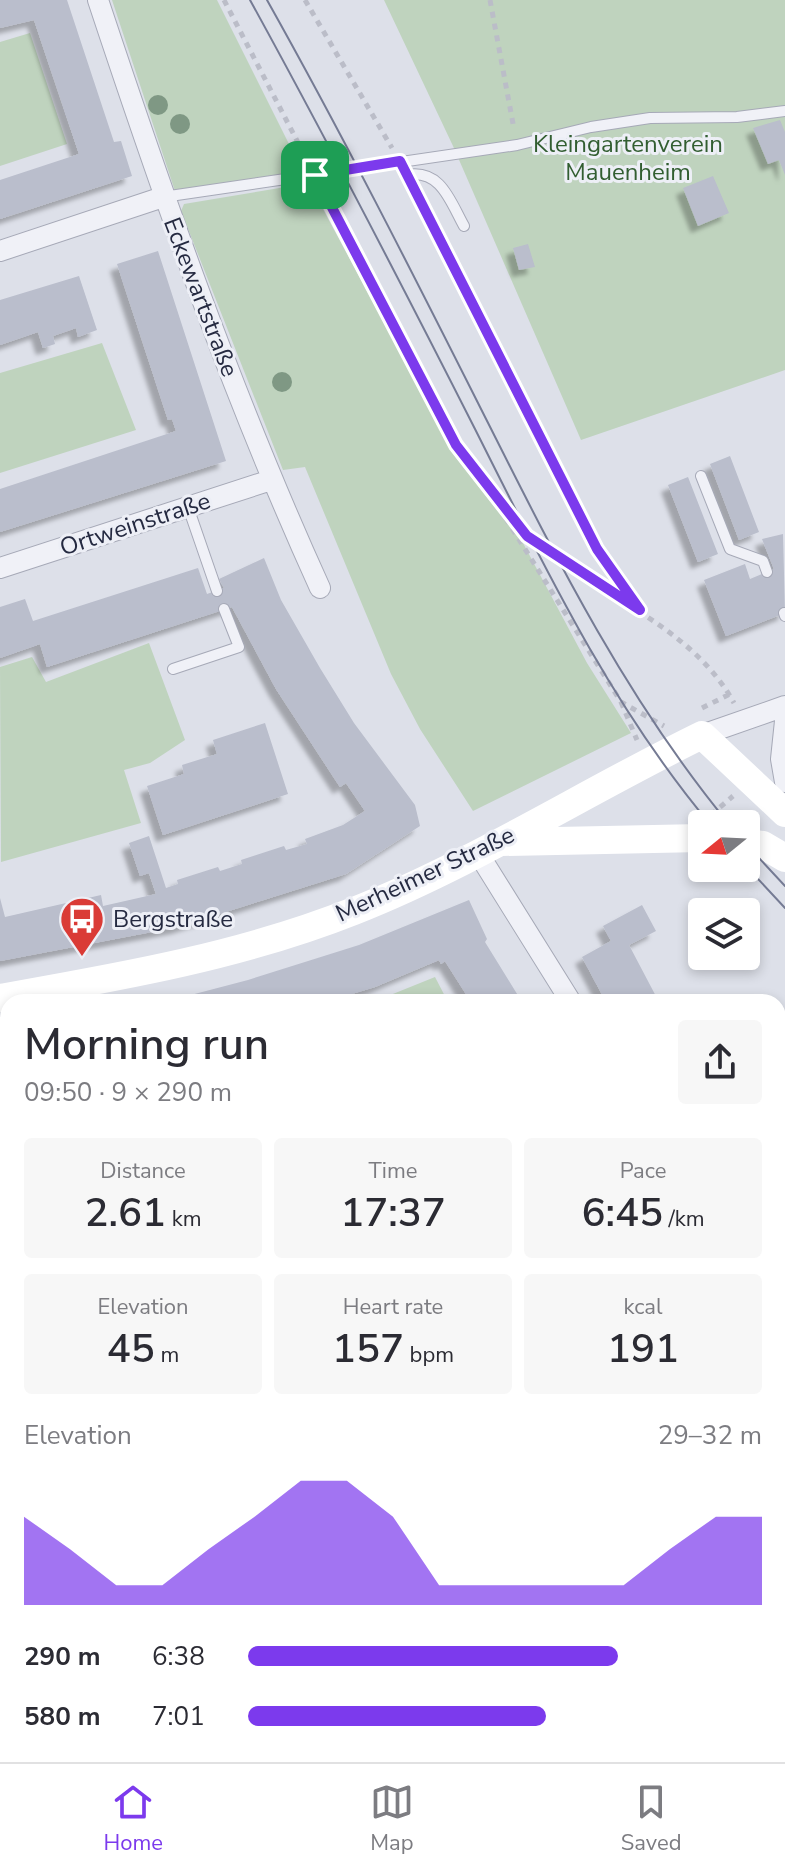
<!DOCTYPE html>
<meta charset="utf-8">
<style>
:root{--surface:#fff;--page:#f7f7f7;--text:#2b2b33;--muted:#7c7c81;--line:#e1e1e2;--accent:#7c3aed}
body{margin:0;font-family:"Nunito Sans",sans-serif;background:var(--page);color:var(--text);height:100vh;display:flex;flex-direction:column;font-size:30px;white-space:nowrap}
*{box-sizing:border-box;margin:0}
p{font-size:26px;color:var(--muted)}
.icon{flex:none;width:44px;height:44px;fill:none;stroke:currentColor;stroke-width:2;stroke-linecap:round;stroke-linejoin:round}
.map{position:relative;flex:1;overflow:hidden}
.side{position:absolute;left:0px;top:994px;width:786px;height:768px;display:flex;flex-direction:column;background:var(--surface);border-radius:24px 24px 0 0;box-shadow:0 4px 12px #0003}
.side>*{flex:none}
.needle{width:52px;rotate:252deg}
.buttons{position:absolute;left:688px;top:810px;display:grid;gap:16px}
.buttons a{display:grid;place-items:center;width:72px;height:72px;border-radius:8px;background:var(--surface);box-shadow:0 4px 12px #0003;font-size:40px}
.pin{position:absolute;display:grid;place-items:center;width:68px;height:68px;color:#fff;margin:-34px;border-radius:16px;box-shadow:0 4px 12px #0006}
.round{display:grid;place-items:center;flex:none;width:84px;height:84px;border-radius:8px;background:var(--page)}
.headline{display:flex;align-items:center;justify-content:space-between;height:136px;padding:0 24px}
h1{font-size:44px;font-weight:600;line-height:60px}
.stats{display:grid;grid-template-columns:repeat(3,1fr);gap:12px;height:136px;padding:8px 24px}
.stats div{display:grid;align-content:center;border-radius:8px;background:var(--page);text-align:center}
.stats b{font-size:40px;font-weight:600}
.stats small{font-size:22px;font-weight:400}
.stats p{font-size:22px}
.chart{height:224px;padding:16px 24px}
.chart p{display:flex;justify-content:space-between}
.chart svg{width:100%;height:144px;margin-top:8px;fill:var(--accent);opacity:.7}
ul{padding:0 24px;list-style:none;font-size:26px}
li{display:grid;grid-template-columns:128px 96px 1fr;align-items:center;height:60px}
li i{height:20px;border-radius:10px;background:var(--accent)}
.tab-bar{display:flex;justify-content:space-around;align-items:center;height:112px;border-top:2px solid var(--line);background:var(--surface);font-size:22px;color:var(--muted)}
.tab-bar a{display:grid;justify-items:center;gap:4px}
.tab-bar .active{color:var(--accent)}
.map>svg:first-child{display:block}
.green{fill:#bfd3be}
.building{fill:#babecc;filter:url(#shadow)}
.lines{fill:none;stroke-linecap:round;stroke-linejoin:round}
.service-casing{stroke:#a6a9b7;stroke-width:12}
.minor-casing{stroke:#a6a9b7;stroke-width:22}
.path{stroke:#bbbdc8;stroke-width:5;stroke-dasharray:6 6;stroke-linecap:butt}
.service{stroke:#f0f1f7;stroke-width:10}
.minor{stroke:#f0f1f7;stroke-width:20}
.secondary{stroke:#fff;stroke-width:28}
.tram{stroke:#757b94;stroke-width:2}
.tree{fill:#7f9884}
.route-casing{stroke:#fff;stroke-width:16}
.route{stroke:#7c3aed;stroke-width:10}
.labels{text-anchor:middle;stroke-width:6;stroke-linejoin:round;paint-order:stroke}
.park-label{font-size:24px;fill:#325e31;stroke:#edeff6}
.street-label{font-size:24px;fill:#252a41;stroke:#edeff6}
.poi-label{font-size:24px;fill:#252a41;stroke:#edeff6;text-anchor:start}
</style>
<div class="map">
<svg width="785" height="1762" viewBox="0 0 785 1762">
<defs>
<filter id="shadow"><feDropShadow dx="-7" dy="7" stdDeviation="2" flood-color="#0004"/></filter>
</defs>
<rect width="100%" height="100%" fill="#dde0e9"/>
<path class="green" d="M 112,0 L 217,0 L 303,172 L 175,191 Z
M 384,0 L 785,0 L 785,370 L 581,440 L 453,146 Z
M 30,33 L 67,144 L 0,166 L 0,42 Z
M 309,183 L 457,459 L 523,543 L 587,663 L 631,733 L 473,811 L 420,729 L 391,674 L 305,467 L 283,470 L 181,211 L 184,204 Z
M 102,343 L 136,430 L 0,473 L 0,373 Z
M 149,643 L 185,740 L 150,763 L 124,770 L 141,823 L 1,862 L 0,667 L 32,657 L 46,682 Z
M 435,977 L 448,1002 L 373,1002 Z"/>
<path class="building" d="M 0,0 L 67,0 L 114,142 L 121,141 L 132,176 L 0,219 L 0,180 L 79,154 L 34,20 L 0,28 Z
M 780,120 L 785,132 L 785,175 L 779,160 L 768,164 L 753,128 Z
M 713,176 L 729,213 L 698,226 L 683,188 Z
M 528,244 L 535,267 L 519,270 L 513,248 Z
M 158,251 L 226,461 L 0,532 L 0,489 L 176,431 L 172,419 L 168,420 L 117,264 Z
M 79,276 L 97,330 L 78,337 L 76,328 L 53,336 L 55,344 L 43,348 L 38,332 L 0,345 L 0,300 Z
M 730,456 L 759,532 L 739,540 L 710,464 Z
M 688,477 L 718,554 L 698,562 L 668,485 Z
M 783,534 L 785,613 L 726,636 L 704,580 L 745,564 L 750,579 L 774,569 L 762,539 Z
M 264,558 L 281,600 L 320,668 L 354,723 L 415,805 L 420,826 L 346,874 L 178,927 L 0,961 L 0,898 L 5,917 L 101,895 L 103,906 L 156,894 L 149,873 L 140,876 L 129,843 L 149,836 L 166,888 L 178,884 L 177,880 L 218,867 L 220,871 L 242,864 L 241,860 L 284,846 L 286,850 L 307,844 L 305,839 L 343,825 L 365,811 L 346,783 L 340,787 L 276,689 L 232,607 L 47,667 L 40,644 L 0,658 L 0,607 L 25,599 L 33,621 L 198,568 L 207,594 L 224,588 L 219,579 Z
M 265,723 L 288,794 L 163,835 L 147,786 L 184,774 L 182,765 L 217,754 L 213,740 Z
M 469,900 L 487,939 L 485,942 L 522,1002 L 471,1002 L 445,961 L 441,964 L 439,960 L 375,987 L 325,1002 L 164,1002 L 248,980 L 359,945 Z
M 642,905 L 656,931 L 629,945 L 659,1002 L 606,1002 L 582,957 L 611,941 L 603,926 Z
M 8,1031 L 8,1068 L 0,1069 L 0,1033 Z
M 1,1120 L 8,1144 L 7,1271 L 0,1245 Z
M 778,1244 L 785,1258 L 785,1317 L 778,1321 Z
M 3,1397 L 8,1413 L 7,1537 L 0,1512 L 0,1398 Z
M 778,1510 L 785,1525 L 785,1633 L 778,1618 Z
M 785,1704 L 785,1760 L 781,1762 L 626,1762 L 622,1754 L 778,1754 L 778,1707 Z
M 192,1754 L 243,1754 L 243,1755 L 229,1762 L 194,1762 Z
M 295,1754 L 335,1754 L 335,1755 L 297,1762 Z
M 341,1754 L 382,1754 L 385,1762 L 343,1762 Z"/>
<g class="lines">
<g class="service-casing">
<path id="service" d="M 407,175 C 441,169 450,201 464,226
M 163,197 L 517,145 L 591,127 L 650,118 L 737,117 L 785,111
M 701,476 L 730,549 L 763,561 L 767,572
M 188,507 L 217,591
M 784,613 L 785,616
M 173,669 L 239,647 L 224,609"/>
</g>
<g class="minor-casing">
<path id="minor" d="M 98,0 C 164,199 233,397 320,588
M 0,251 L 163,197
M 0,568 L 271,480
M 785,721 L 781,759 L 785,782
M 702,735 L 785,706
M 478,853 L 571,1002
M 0,1311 L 8,1339
M 778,1435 L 785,1449
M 135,1754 L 137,1762"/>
</g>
<path class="path" d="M 224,0 L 306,158
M 305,0 L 392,148
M 490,0 L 514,129
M 321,188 L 456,445 C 478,475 501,513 529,537 C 594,595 690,623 734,703
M 416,192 L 597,549 L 637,606
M 493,498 L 621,702 L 664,726
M 621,702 L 637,740
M 702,708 L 730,694
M 711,815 L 733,796
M 570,1754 L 575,1762"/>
<use href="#service" class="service"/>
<use href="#minor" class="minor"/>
<path class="secondary" d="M 502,842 L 702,838
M 746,843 L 763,845 L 785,858
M 0,998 C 119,977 241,956 354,911 C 473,864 587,791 702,735 L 785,813"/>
<path class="tram" d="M 250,0 C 328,142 402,285 475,429 C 544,566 611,706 710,824
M 267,0 C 341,132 410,268 478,403 C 552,550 624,697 729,824
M 746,844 L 785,886
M 746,866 L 785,908"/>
</g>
<g class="tree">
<circle cx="158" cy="105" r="10"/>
<circle cx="180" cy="124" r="10"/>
<circle cx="282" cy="382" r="10"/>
</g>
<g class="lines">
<g class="route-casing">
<path id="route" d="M 400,161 L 597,549 L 640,610 L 527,536 L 456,445 L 315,175 Z"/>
</g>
<use href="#route" class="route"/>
</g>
<defs>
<g id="bus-pin" transform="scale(2.3)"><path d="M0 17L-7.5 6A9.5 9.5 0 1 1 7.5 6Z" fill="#da3b36" stroke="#edeff6"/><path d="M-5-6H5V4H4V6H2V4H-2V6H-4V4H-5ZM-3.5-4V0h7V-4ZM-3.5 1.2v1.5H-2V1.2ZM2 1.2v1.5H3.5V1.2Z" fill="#fff"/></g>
</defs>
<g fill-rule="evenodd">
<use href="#bus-pin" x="82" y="919"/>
</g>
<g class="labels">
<g class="park-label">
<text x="628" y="152">Kleingartenverein<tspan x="628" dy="28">Mauenheim</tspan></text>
</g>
<g class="street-label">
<text transform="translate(201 297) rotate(69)" y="8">Eckewartstraße</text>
<text transform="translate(135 524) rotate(-18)" y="8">Ortweinstraße</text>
<text transform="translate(425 874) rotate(-25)" y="8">Merheimer Straße</text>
</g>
<g class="poi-label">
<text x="113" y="927">Bergstraße</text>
</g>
</g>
</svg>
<div class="buttons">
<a><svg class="needle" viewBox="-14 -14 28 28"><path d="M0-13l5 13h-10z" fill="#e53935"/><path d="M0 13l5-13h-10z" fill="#7c7c81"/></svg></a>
<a><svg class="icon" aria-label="layers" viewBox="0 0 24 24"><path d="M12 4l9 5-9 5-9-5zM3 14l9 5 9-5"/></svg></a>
</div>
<div class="pin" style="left:315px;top:175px;background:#1e9e55"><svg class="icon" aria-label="arrive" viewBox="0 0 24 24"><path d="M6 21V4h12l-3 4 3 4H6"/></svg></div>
<section class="side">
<div class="headline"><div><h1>Morning run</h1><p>09:50 · 9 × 290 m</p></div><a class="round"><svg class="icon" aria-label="share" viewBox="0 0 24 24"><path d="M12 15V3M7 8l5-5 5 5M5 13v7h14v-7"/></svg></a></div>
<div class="stats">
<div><p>Distance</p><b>2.61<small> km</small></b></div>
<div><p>Time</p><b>17:37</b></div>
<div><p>Pace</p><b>6:45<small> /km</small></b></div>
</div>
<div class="stats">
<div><p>Elevation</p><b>45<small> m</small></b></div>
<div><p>Heart rate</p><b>157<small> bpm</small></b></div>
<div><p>kcal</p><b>191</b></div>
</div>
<div class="chart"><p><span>Elevation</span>29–32 m</p>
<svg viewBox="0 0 160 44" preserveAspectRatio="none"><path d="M0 44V17L10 27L20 38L30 38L40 27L50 17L60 6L70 6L80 17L90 38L100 38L110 38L120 38L130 38L140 27L150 17L160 17V44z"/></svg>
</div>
<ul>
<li><b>290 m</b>6:38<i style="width:72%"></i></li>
<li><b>580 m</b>7:01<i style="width:58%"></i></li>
</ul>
</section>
</div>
<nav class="tab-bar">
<a class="active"><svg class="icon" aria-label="home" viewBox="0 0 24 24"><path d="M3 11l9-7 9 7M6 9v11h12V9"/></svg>Home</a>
<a><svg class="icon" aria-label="map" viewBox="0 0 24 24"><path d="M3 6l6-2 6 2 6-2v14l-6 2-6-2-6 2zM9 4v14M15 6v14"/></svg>Map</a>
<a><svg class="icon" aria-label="saved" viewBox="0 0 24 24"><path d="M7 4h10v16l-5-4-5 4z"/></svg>Saved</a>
</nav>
